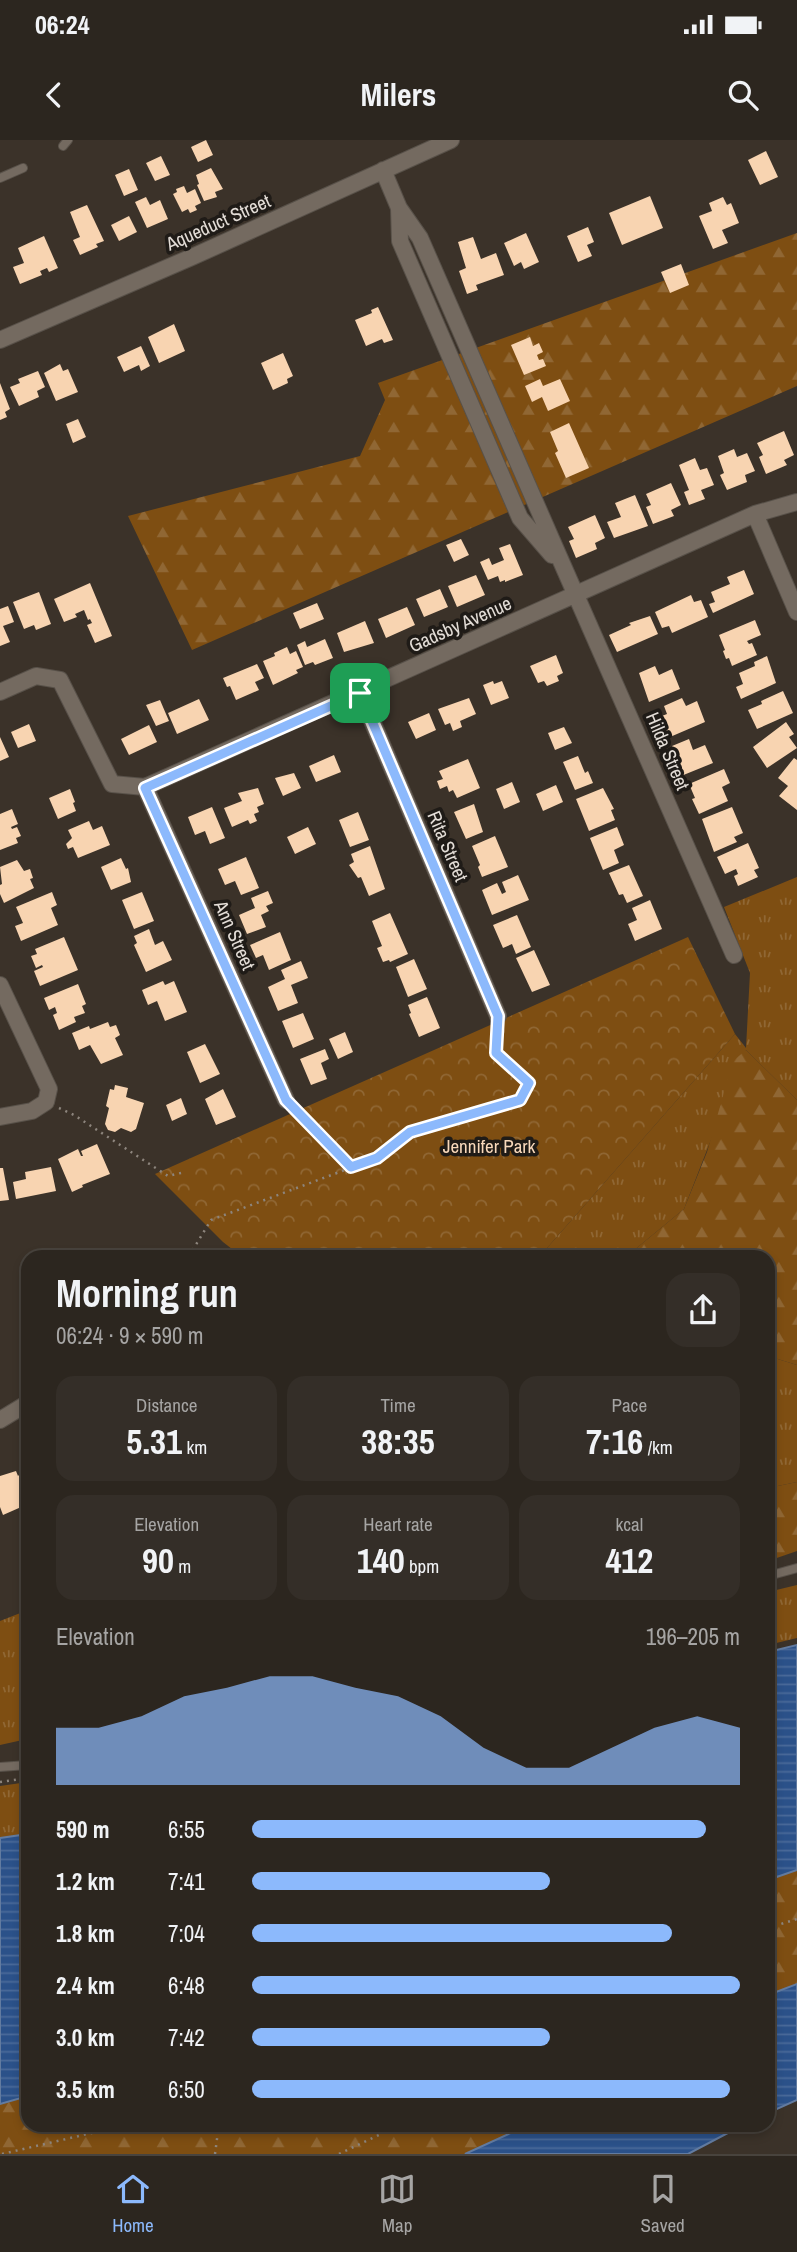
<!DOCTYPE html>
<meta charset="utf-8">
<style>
:root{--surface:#2c261f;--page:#342e28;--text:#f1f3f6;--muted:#a6a5a4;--line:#48433d;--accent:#8cb9fc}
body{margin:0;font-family:"Archivo Narrow",sans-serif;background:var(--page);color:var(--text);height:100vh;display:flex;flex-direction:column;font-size:26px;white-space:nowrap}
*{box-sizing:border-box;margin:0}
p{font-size:23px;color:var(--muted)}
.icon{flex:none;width:38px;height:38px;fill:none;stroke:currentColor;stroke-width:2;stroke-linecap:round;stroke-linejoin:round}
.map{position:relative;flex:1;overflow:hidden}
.details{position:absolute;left:21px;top:1110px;width:754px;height:882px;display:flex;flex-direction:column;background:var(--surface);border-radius:21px;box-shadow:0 4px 10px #0003,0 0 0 2px var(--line)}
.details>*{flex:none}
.pin{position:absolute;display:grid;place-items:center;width:60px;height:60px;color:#fff;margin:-30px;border-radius:14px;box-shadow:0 4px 10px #0006}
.round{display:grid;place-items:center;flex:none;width:74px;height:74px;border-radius:21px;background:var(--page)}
.summary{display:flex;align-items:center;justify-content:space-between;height:119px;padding:0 35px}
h1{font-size:38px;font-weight:700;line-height:52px}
.metrics{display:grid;grid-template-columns:repeat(3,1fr);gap:10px;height:119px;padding:7px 35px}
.metrics div{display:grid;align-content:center;border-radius:18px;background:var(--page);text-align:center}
.metrics b{font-size:35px;font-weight:700}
.metrics small{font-size:19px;font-weight:400}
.metrics p{font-size:19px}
.chart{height:196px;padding:14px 35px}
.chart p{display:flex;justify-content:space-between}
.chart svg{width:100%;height:126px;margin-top:7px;fill:var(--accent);opacity:.7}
ul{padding:0 35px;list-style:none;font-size:23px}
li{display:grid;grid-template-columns:112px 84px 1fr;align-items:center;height:52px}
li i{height:18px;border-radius:9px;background:var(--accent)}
.status{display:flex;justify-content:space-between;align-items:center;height:49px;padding:0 35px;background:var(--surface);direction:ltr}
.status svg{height:19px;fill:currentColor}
header{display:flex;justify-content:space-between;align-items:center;height:91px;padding:0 35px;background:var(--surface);font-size:32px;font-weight:700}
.tabs{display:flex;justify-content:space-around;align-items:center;height:98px;border-top:2px solid var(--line);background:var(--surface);font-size:19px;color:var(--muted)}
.tabs a{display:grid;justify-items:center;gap:4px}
.tabs .selected{color:var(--accent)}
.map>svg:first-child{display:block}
.grass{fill:url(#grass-tufts)}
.forest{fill:url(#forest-firs)}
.park{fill:url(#park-crowns)}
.water{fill:url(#water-rules);stroke:#627ba0;stroke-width:2}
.building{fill:#f8d4b1}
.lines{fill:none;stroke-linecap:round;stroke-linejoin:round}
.lane-casing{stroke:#585149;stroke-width:10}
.street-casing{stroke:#585149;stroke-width:18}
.path{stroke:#8d857d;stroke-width:2.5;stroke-dasharray:2 5;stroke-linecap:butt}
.lane{stroke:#746a60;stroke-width:8}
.street{stroke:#746a60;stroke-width:16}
.route-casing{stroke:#fff;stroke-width:14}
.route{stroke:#8cb9fc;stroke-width:9}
.labels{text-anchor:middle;stroke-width:7;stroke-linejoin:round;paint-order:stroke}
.street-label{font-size:19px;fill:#e3ddd7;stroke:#1f1b17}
.park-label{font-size:19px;fill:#f9d9bb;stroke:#1f1b17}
</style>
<div class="status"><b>06:24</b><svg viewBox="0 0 49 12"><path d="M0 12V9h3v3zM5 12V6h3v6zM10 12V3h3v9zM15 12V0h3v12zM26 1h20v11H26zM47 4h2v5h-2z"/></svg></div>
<header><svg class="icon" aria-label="back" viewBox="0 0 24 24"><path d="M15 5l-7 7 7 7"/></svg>Milers<svg class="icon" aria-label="search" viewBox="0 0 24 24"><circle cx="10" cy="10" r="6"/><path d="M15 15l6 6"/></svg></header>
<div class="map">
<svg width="797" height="2014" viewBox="0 0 797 2014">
<defs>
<pattern id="grass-tufts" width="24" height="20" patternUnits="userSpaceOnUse" patternTransform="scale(1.75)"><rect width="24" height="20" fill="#7e4e12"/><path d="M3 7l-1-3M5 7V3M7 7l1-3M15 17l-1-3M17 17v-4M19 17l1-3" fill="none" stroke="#906734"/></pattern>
<pattern id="forest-firs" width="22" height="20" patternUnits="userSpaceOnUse" patternTransform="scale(1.75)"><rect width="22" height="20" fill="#7e4e12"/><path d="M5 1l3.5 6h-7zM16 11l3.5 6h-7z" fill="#906734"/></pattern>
<pattern id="park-crowns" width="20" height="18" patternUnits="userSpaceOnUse" patternTransform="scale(1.75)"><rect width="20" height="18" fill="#7e4e12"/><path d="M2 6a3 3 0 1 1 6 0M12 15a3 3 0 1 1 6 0" fill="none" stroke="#906734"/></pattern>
<pattern id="water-rules" width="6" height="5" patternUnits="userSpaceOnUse" patternTransform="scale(1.75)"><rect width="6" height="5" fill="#2b5189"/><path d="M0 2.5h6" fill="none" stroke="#4a6a99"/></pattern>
</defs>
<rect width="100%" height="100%" fill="#3b3229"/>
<path class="grass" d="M 797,737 L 797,960 L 746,910 L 684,1069 L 627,1116 L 540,1116 L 735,894 L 746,908 L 750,833 L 724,767 Z
M 768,1216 L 797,1225 L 797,1342 L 768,1348 Z
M 797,1445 L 797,1498 L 768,1505 L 768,1452 Z
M 28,1470 L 28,1576 L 20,1581 L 27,1599 L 0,1605 L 0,1481 Z
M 28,1642 L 28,1694 L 0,1698 L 0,1646 Z"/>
<path class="forest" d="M 797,93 L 797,246 L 192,510 L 128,376 L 360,316 L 385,260 L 378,243 Z
M 746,910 L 797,960 L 797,1225 L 768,1216 L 768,1116 L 627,1116 L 684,1069 L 707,1012 L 733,921 Z
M 797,1342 L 797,1411 L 768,1421 L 768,1348 Z
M 797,1730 L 797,1844 L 768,1855 L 768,1740 Z
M 28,1956 L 28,1984 L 528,1985 L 465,2014 L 0,2014 L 0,1964 Z"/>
<path class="park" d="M 688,797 L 735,894 L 540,1116 L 241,1116 L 223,1102 L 155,1034 Z"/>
<path class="water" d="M 797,1505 L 797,1730 L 768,1740 L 768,1512 Z
M 28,1694 L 28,1956 L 0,1964 L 0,1698 Z
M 797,1844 L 797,1960 L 768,1973 L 768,1855 Z
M 528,1985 L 528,1984 L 743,1985 L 688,2014 L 465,2014 Z"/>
<path class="building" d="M 206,0 L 213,15 L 198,22 L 191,7 Z
M 766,11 L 778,37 L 760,45 L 748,20 Z
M 161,16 L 170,35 L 155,41 L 146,23 Z
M 211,28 L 223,49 L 215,52 L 217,57 L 204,61 L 197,45 L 199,44 L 196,35 Z
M 129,29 L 138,50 L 124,56 L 115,35 Z
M 184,46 L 187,53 L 195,49 L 201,63 L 195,66 L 197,70 L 190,73 L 188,69 L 182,72 L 173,54 L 177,52 L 176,49 Z
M 650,56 L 663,88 L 622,105 L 609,73 Z
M 146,57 L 150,65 L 160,60 L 168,79 L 147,88 L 135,62 Z
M 723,57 L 727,65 L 731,63 L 739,83 L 722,90 L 728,103 L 713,109 L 699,76 L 712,71 L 709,63 Z
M 87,65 L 104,101 L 96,104 L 98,107 L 80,115 L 73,100 L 80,97 L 70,72 Z
M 129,76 L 137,92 L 119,101 L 111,85 Z
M 588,87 L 594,102 L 587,105 L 592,116 L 578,122 L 567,96 Z
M 526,93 L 539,122 L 524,129 L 521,122 L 514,126 L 504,103 Z
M 44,96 L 58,128 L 49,132 L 47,128 L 40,131 L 42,135 L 20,144 L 13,127 L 24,123 L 18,108 Z
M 473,97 L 481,119 L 496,113 L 504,135 L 476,145 L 478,150 L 467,154 L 459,131 L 466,128 L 458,102 Z
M 681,124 L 689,145 L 670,153 L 661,132 Z
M 378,167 L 393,200 L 384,203 L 382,199 L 366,206 L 355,180 L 372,173 L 371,170 Z
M 174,184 L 185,211 L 159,223 L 148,197 Z
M 530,197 L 533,206 L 539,203 L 543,212 L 537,215 L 539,220 L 543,219 L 546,226 L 524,235 L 511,205 Z
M 141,206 L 150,226 L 141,231 L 139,225 L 124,232 L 117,217 Z
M 283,213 L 293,236 L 287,239 L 288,243 L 273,250 L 261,223 Z
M 60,224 L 63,231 L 68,229 L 78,252 L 56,261 L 44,233 Z
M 38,231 L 45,247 L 37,251 L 39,257 L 19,266 L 10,247 L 20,243 L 18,239 Z
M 540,239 L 543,246 L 560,239 L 570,261 L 548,271 L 542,257 L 532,262 L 525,246 Z
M 0,243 L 10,269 L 5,272 L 7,277 L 0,280 Z
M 78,279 L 86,297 L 73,303 L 66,284 Z
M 569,283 L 589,328 L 566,338 L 555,313 L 558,311 L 550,292 Z
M 784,291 L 794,315 L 784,320 L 787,325 L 766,334 L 759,317 L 763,315 L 757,303 Z
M 734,309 L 737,317 L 747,313 L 755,331 L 745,335 L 747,342 L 727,350 L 720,335 L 724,333 L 718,316 Z
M 695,318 L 700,330 L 707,328 L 714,345 L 701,350 L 705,359 L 689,365 L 684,352 L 689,350 L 679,325 Z
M 671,343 L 681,365 L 671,370 L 674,376 L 653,384 L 646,367 L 651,365 L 646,354 Z
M 635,355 L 648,386 L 614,398 L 607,382 L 621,377 L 615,363 Z
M 595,375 L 605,398 L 595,403 L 597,409 L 576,418 L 569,401 L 574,399 L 568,387 Z
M 461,399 L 469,415 L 454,422 L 446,405 Z
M 510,404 L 523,435 L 505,442 L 505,440 L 500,442 L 498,436 L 488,440 L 480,422 L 489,418 L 492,425 L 504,420 L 499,408 Z
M 744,430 L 754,454 L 713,473 L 709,464 L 715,462 L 711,452 L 730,444 L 727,437 Z
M 476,435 L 485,455 L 457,467 L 448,446 Z
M 90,443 L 112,496 L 95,503 L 87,485 L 92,483 L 90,479 L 88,480 L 84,470 L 75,474 L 77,477 L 64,482 L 54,459 Z
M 440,449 L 448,467 L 424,477 L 416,459 Z
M 39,452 L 51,484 L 36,490 L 34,485 L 24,489 L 13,462 Z
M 691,455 L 694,462 L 701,460 L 708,477 L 672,493 L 669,486 L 662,488 L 655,472 Z
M 317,463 L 324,479 L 300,489 L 293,473 Z
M 8,466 L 14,482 L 3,486 L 10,502 L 0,506 L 0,469 Z
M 407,467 L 415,485 L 386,498 L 378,479 Z
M 650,476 L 658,494 L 617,512 L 609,495 L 631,485 L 629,483 Z
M 755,480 L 761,495 L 747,501 L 749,504 L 752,503 L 757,515 L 732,526 L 729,518 L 726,519 L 723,511 L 725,510 L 719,495 Z
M 365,481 L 374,503 L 344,512 L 337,493 Z
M 325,499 L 333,518 L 315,525 L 313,522 L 305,525 L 297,505 L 305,501 L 307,507 Z
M 287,507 L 290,514 L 296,511 L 303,527 L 296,530 L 298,533 L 273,545 L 263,521 L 275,516 L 274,513 Z
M 556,515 L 563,533 L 557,536 L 559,541 L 547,546 L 544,541 L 538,543 L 530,526 Z
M 767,516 L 776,543 L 741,559 L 736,547 L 743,544 L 739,533 L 755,526 L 754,522 Z
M 257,524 L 264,538 L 255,542 L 259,550 L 236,560 L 230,546 L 227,547 L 223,538 Z
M 655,526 L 659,535 L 672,529 L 680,549 L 649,562 L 639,533 Z
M 493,541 L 494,544 L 502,541 L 509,558 L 491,565 L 483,545 Z
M 783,551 L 793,573 L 757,589 L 748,570 L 762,564 L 761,561 Z
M 469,558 L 476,574 L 460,581 L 462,587 L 453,591 L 450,583 L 445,585 L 438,569 Z
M 682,558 L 686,566 L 697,561 L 705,582 L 663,600 L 654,579 L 667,574 L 664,566 Z
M 199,559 L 209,580 L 177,594 L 168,573 Z
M 160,560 L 169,581 L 156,586 L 146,565 Z
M 429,573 L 436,590 L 416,599 L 408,582 Z
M 786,582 L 794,594 L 789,597 L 797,608 L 767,628 L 753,607 Z
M 29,584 L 36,601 L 18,608 L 11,592 Z
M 149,585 L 157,602 L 129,615 L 121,599 Z
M 564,587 L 572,603 L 555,610 L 548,593 Z
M 0,597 L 9,617 L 0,621 Z
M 689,599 L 693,610 L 705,605 L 713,623 L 681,636 L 674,619 L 677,617 L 672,606 Z
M 334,615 L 341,632 L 316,642 L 309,626 Z
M 578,616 L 585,633 L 588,631 L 593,643 L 575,650 L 563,622 Z
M 794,618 L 797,620 L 797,670 L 779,656 L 788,646 L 778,638 Z
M 468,619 L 480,648 L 457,658 L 453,650 L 449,652 L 447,646 L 440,649 L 437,641 L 443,639 L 439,631 Z
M 724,629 L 730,643 L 722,647 L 728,661 L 699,674 L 692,659 L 695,658 L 689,644 Z
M 294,633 L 301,648 L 283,656 L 275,638 Z
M 512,642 L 520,662 L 504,669 L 496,649 Z
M 556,645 L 563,662 L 543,671 L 536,654 Z
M 258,648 L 264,664 L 257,667 L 259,672 L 254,674 L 257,681 L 250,684 L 248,680 L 232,687 L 224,668 L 242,661 L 238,653 Z
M 603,648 L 614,669 L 611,670 L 615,680 L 589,691 L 576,659 Z
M 70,649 L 75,662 L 73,663 L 76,671 L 58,679 L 49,658 Z
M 474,664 L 483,692 L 466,699 L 454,672 Z
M 212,667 L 225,698 L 210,704 L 205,691 L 195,695 L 188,677 Z
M 732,667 L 743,693 L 734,697 L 737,702 L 714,712 L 702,679 Z
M 12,669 L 18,684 L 11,687 L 12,689 L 17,687 L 21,696 L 16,698 L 18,703 L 0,710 L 0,674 Z
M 358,672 L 369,700 L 350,707 L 339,680 Z
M 89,681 L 93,690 L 102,686 L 110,705 L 78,718 L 73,707 L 68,709 L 66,704 L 72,698 L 68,690 Z
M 308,687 L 316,704 L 295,714 L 287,697 Z
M 617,687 L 624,705 L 614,710 L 619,723 L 603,730 L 590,698 Z
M 495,696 L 508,727 L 482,737 L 478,727 L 480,725 L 472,706 Z
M 748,703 L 759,728 L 754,730 L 758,737 L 738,746 L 734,736 L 738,734 L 736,729 L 725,734 L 717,717 Z
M 370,706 L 385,749 L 369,756 L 361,737 L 358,738 L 349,725 L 354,722 L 351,714 Z
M 246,717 L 259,748 L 241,755 L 235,741 L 225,745 L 218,729 Z
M 121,718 L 126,729 L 128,728 L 131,742 L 111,750 L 101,727 Z
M 17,720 L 24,731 L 30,729 L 33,738 L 30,739 L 34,748 L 4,763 L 0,754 L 0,745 L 2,744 L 0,727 Z
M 629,725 L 643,756 L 627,763 L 623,754 L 619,755 L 609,733 Z
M 518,735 L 529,760 L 492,775 L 482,750 L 497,743 L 502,754 L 506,752 L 502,742 Z
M 268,751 L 273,763 L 266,766 L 269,771 L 261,775 L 266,787 L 247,794 L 239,775 L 255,768 L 251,758 Z
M 52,752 L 57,765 L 51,768 L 58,785 L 21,801 L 15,786 L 23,783 L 16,767 Z
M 142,752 L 154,781 L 134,789 L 122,760 Z
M 650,760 L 662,789 L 635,801 L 628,784 L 637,780 L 632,768 Z
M 390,773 L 408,814 L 390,822 L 389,820 L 383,822 L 377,808 L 382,806 L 372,781 Z
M 517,775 L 531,807 L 516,814 L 512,804 L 503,808 L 493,785 Z
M 149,789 L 155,805 L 163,801 L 172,820 L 146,832 L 134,805 L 137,803 L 134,796 Z
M 280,792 L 291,820 L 269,830 L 263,815 L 256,818 L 250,805 Z
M 64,797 L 78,830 L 40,846 L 34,831 L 43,827 L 42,825 L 36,828 L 31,816 L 37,814 L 35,809 Z
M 534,810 L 550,845 L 532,852 L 516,818 Z
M 414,819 L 427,849 L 408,857 L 396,827 Z
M 301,821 L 308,838 L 291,845 L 298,863 L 278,871 L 268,847 L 285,839 L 281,830 Z
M 163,841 L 165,845 L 174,841 L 187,872 L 165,881 L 157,861 L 148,865 L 142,850 Z
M 78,844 L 86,864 L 82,866 L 85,873 L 74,877 L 76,882 L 59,890 L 53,875 L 57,873 L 55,867 L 49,870 L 44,858 Z
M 427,857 L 440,888 L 419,897 L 409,874 L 411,873 L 408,865 Z
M 303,873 L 314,899 L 293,908 L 282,881 Z
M 108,882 L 110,887 L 116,885 L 120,895 L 115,898 L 123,915 L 101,924 L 90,905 L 79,910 L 72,893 L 89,886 L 90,889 Z
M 345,892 L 353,912 L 338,919 L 329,899 Z
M 205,904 L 220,934 L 200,943 L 187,912 Z
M 325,909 L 329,919 L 321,923 L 327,939 L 311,945 L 300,919 Z
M 115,945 L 128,948 L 126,957 L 144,963 L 136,989 L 131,992 L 121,988 L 115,992 L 108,990 L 105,984 L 109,968 L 106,966 L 110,949 L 114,950 Z
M 223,949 L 236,977 L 216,985 L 205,959 Z
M 181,958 L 187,974 L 172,981 L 166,965 Z
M 97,1004 L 110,1034 L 82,1045 L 83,1047 L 72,1052 L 58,1019 L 78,1009 L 81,1016 L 83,1016 L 81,1011 Z
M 51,1027 L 56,1051 L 16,1059 L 13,1042 L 26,1039 L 25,1032 Z
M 0,1028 L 3,1028 L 9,1060 L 0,1061 Z
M 28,1323 L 28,1364 L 3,1375 L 0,1367 L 0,1336 L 16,1331 L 18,1336 L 20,1334 L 19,1331 L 22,1329 L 20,1326 Z"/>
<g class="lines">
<g class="lane-casing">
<path id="lane" d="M 63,6 L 68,0
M 0,38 L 23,28
M 768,1436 L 797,1428
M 0,1627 L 28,1625"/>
</g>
<g class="street-casing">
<path id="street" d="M 383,30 L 399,68 L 420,98 C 523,338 630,575 734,815
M 399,68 L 400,101 L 520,378 L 552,415
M 0,200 L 192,117 L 451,0
M 755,374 L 797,472
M 0,552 L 36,536 L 60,540 L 112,644 L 145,647 L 755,374 L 797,362
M 360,553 L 498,876
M 145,647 L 286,960
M 0,845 L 49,949 L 46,962 L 32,971 L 0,977
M 0,1280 L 28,1263"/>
</g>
<path class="path" d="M 59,968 L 74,975 L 168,1036 L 185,1032
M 295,969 L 351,1027
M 189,1116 L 211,1080 L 377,1018 L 410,992 L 520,960 L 529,943 L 496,913 L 497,889
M 0,1642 L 28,1638
M 768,1788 L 797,1779
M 2,2014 L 130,1984
M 215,2014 L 219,1984
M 339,2014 L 402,1984"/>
<use href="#lane" class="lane"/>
<use href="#street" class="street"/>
</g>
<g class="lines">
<g class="route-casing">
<path id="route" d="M 360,553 L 498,876 L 496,913 L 529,943 L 520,960 L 410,992 L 377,1018 L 351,1027 L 286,960 L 145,648 Z"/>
</g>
<use href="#route" class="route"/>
</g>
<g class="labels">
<g class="street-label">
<text transform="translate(218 82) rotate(-24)" y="7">Aqueduct Street</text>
<text transform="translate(460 484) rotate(-24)" y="7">Gadsby Avenue</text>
<text transform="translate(668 611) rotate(67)" y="7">Hilda Street</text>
<text transform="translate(448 706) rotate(67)" y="7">Rita Street</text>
<text transform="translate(235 795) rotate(66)" y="7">Ann Street</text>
</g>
<g class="park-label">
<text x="489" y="1013">Jennifer Park</text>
</g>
</g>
</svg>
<div class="pin" style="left:360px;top:553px;background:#1e9e55"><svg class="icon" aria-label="arrive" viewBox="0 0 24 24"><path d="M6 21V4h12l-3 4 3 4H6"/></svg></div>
<section class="details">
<div class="summary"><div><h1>Morning run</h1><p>06:24 · 9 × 590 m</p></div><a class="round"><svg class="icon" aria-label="share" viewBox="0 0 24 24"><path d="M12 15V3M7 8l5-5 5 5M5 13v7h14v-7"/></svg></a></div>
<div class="metrics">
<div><p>Distance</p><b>5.31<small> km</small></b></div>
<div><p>Time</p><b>38:35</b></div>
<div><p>Pace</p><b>7:16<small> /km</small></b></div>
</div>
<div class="metrics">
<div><p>Elevation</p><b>90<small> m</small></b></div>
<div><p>Heart rate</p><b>140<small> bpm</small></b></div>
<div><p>kcal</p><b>412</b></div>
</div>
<div class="chart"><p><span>Elevation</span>196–205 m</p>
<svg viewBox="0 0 160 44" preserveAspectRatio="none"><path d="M0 44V24L10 24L20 20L30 13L40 10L50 6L60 6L70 10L80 13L90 20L100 31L110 38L120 38L130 31L140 24L150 20L160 24V44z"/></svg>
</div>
<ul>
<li><b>590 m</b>6:55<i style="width:93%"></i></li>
<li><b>1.2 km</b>7:41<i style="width:61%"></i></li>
<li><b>1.8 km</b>7:04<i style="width:86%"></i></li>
<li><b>2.4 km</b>6:48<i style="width:100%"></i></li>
<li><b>3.0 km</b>7:42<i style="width:61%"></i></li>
<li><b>3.5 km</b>6:50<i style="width:98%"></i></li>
</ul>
</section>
</div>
<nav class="tabs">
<a class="selected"><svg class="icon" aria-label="home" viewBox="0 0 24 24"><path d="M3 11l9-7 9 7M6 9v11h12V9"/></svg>Home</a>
<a><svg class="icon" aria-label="map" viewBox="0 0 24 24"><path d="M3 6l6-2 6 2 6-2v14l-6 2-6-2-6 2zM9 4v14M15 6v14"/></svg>Map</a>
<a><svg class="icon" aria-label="saved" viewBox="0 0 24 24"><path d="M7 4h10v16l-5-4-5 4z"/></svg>Saved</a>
</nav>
